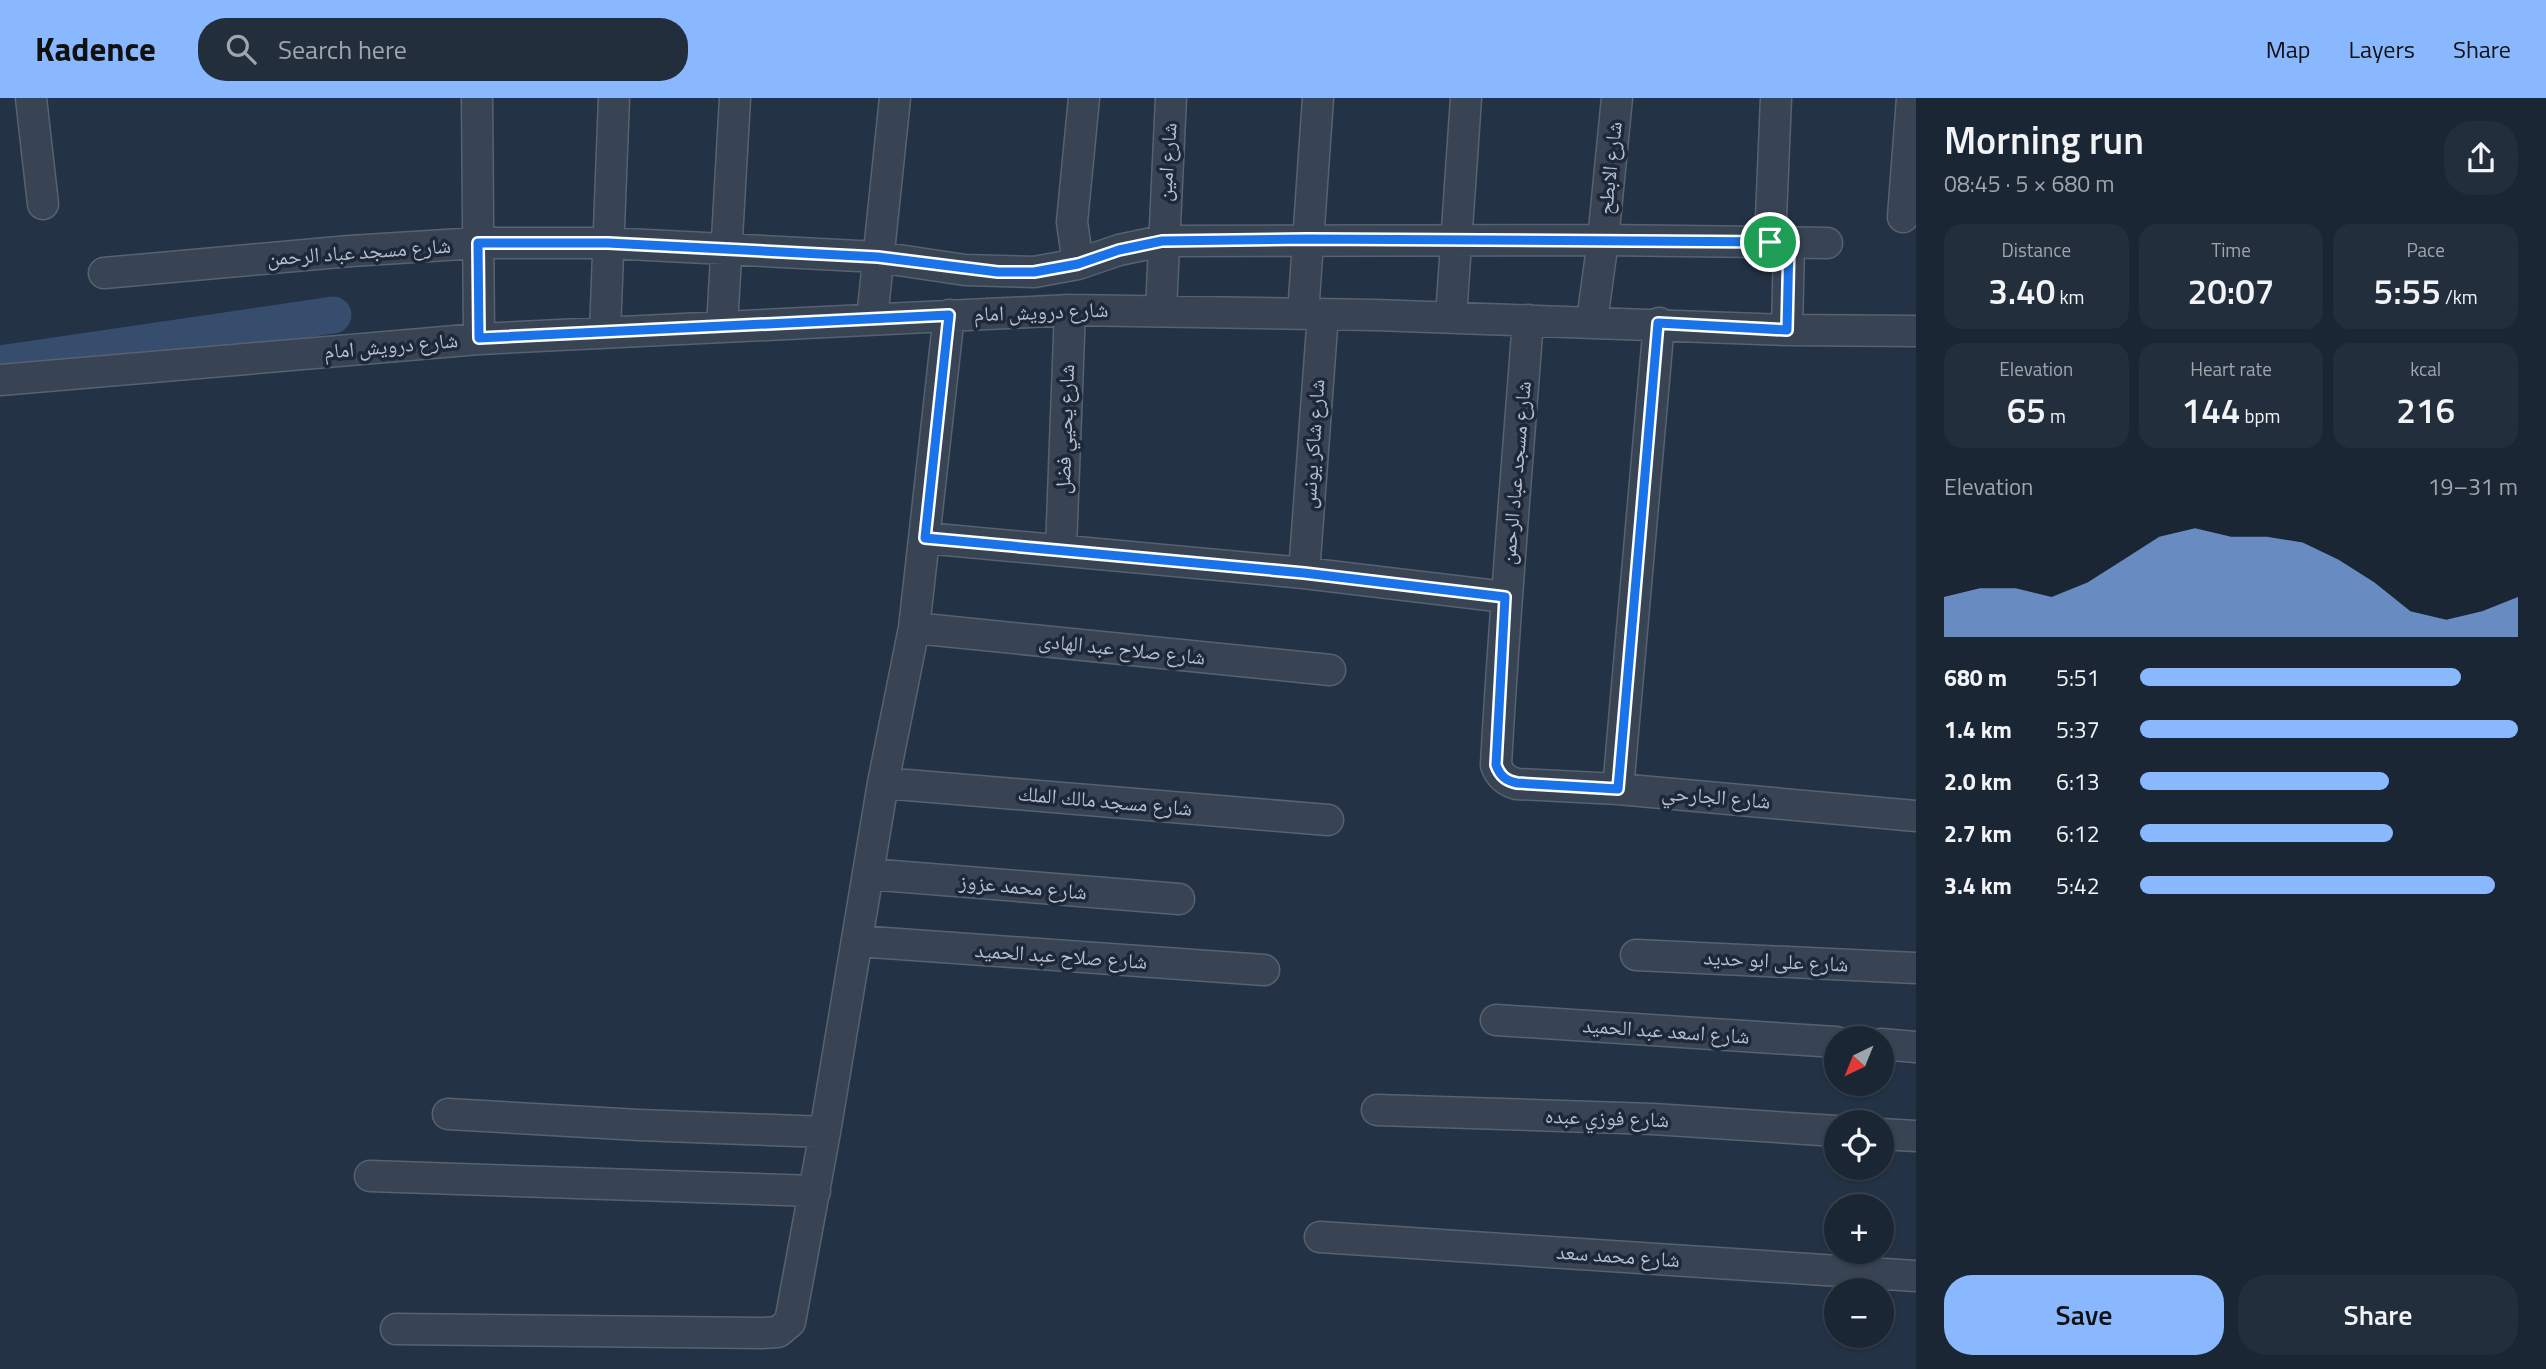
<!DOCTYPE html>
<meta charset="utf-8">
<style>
:root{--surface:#1a2634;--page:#232e3c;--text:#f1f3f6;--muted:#9fa5ac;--line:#38434f;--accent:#89b8ff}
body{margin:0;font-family:"Titillium Web","Noto Naskh Arabic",sans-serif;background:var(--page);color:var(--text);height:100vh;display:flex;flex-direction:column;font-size:26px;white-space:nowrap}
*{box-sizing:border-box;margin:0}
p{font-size:23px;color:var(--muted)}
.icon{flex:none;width:38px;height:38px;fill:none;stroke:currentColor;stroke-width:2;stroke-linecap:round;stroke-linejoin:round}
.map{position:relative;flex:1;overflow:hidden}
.details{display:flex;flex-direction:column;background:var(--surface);width:630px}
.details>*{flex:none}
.needle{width:46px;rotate:223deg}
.buttons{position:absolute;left:1824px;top:928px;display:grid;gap:14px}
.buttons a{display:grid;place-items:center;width:70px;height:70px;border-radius:50%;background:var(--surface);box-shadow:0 2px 5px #0004,0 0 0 2px var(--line);font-size:35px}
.pin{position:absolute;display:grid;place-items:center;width:60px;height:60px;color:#fff;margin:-30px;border:4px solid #fff;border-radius:50%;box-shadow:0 2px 7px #0007}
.round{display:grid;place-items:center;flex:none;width:74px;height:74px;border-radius:28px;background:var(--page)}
.head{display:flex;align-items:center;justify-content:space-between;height:119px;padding:0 28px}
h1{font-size:38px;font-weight:600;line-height:52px}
.stats{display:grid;grid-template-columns:repeat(3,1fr);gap:10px;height:119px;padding:7px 28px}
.stats div{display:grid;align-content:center;border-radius:18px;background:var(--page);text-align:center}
.stats b{font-size:35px;font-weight:600}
.stats small{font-size:19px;font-weight:400}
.stats p{font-size:19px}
.chart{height:196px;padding:14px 28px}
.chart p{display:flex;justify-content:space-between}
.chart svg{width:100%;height:126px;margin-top:7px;fill:var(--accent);opacity:.7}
.cta{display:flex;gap:14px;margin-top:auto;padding:14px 28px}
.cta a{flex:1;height:80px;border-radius:28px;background:var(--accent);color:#111;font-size:28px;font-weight:600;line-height:80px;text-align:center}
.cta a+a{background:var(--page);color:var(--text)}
ul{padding:0 28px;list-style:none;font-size:23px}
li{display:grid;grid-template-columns:112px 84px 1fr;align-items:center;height:52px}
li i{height:18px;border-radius:9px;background:var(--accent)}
header{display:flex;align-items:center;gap:42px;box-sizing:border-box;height:98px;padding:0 35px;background:var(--accent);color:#111}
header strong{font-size:33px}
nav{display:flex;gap:38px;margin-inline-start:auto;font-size:24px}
.search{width:490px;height:63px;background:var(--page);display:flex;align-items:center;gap:18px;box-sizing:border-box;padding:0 24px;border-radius:28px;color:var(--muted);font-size:26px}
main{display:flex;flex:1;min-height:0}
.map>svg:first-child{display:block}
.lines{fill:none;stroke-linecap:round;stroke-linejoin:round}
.canal{stroke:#364d6d;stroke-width:37}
.street-casing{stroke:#576271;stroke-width:33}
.street{stroke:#384454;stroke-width:30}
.route-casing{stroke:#fff;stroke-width:14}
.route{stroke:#1a73e8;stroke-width:9}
.labels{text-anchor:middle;stroke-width:7;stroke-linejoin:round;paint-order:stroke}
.street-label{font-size:21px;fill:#b6bfce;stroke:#1d2939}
</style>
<header>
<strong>Kadence</strong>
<div class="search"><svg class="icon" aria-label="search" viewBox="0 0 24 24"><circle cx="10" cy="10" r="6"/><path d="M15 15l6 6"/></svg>Search here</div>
<nav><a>Map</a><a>Layers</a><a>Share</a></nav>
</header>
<main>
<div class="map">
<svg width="1916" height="1271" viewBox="0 0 1916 1271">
<rect width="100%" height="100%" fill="#233245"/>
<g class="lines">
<path class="canal" d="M 0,266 L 333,217"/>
<g class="street-casing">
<path id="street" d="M 31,0 L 43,106
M 477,0 L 479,241
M 1903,119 L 1912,0
M 1770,144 L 1776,0
M 1078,166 L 1072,124 L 1084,0
M 104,175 L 350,153 L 478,145 L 608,145 L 878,159 L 965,172 L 1034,174 L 1078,166 L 1119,152 L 1162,143 L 1603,142 L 1827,145
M 1161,212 L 1171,0
M 1303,216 L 1318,0
M 1451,219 L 1466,0
M 872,221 L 895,0
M 1528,222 C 1517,371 1504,519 1496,667 C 1500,678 1506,683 1517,686 L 1618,691 L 1916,718
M 1592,223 L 1603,142 L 1617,0
M 722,229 L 735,0
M 1787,232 L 1789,144
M 605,234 L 614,0
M 0,282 L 479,241 L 1070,212 L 1375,217 L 1787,232 L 1916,233
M 925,440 L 1304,475 L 1505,499
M 1061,450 L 1070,212
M 1304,475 L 1323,216
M 914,530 L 1330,572
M 883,685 L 1328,722
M 1618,691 L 1659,225
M 868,776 L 1179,801
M 857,843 L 1264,872
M 1636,857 L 1916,870
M 1496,922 L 1836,944
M 1881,946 L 1916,949
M 1377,1012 L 1653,1021 L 1836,1033
M 448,1016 L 639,1027 L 825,1034
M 1881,1036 L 1916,1038
M 370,1078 L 815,1093
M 1320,1139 L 1916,1178
M 396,1231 L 762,1235 L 778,1234 L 790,1224 L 825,1034 L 883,685 L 914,530 L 949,217"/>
</g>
<use href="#street" class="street"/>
</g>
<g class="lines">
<g class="route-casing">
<path id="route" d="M 1307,141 L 1789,144 L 1787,232 L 1658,225 L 1618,691 L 1517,685 C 1506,683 1500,678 1496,667 L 1505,499 L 1304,475 L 925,440 L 949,217 L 479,240 L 478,145 L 608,145 L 878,159 L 998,174 L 1034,174 L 1078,166 L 1119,152 L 1162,143 Z"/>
</g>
<use href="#route" class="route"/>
</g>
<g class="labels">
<g class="street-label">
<text transform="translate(1167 64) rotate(-86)" y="7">شارع امين</text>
<text transform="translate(1610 70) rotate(-84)" y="7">شارع الابطح</text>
<text transform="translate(359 154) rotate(-4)" y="7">شارع مسجد عباد الرحمن</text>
<text transform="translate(1041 214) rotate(-2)" y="7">شارع درويش امام</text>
<text transform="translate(391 248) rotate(-5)" y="7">شارع درويش امام</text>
<text transform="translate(1065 331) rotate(-88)" y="7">شارع يحيي فضل</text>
<text transform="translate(1313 346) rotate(-86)" y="7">شارع شاكر يونس</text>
<text transform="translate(1516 375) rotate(-85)" y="7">شارع مسجد عباد الرحمن</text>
<text transform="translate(1122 551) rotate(6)" y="7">شارع صلاح عبد الهادى</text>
<text transform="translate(1716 699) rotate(5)" y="7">شارع الجارحي</text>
<text transform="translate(1105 703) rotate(5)" y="7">شارع مسجد مالك الملك</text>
<text transform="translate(1023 789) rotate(5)" y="7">شارع محمد عزوز</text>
<text transform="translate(1061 858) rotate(4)" y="7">شارع صلاح عبد الحميد</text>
<text transform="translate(1776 863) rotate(3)" y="7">شارع على ابو حديد</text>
<text transform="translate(1666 933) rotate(4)" y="7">شارع اسعد عبد الحميد</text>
<text transform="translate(1607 1020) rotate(2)" y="7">شارع فوزي عبده</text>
<text transform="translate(1618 1158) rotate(4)" y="7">شارع محمد سعد</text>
</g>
</g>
</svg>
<div class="buttons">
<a><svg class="needle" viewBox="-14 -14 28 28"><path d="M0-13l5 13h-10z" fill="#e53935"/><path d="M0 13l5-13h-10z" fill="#9fa5ac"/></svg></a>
<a><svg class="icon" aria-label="locate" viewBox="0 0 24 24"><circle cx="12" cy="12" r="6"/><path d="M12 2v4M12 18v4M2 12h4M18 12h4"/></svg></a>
<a>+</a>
<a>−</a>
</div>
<div class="pin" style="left:1770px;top:144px;background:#1e9e55"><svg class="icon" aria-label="arrive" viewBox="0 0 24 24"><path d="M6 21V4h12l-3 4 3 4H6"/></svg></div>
</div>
<section class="details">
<div class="head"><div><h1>Morning run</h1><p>08:45 · 5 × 680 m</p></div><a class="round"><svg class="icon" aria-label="share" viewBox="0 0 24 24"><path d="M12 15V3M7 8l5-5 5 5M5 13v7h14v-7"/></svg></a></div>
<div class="stats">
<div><p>Distance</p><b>3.40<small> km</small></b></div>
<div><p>Time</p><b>20:07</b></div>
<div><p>Pace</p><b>5:55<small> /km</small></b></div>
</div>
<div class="stats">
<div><p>Elevation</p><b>65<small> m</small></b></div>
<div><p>Heart rate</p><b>144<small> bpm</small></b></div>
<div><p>kcal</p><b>216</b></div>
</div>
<div class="chart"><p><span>Elevation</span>19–31 m</p>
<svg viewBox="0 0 160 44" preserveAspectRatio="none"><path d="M0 44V30L10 27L20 27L30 30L40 25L50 17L60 9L70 6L80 9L90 9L100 11L110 17L120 25L130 35L140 38L150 35L160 30V44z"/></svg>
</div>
<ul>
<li><b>680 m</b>5:51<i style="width:85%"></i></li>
<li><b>1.4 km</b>5:37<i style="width:100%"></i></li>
<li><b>2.0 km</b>6:13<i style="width:66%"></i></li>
<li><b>2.7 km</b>6:12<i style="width:67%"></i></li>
<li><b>3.4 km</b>5:42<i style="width:94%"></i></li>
</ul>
<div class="cta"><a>Save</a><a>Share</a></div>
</section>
</main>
